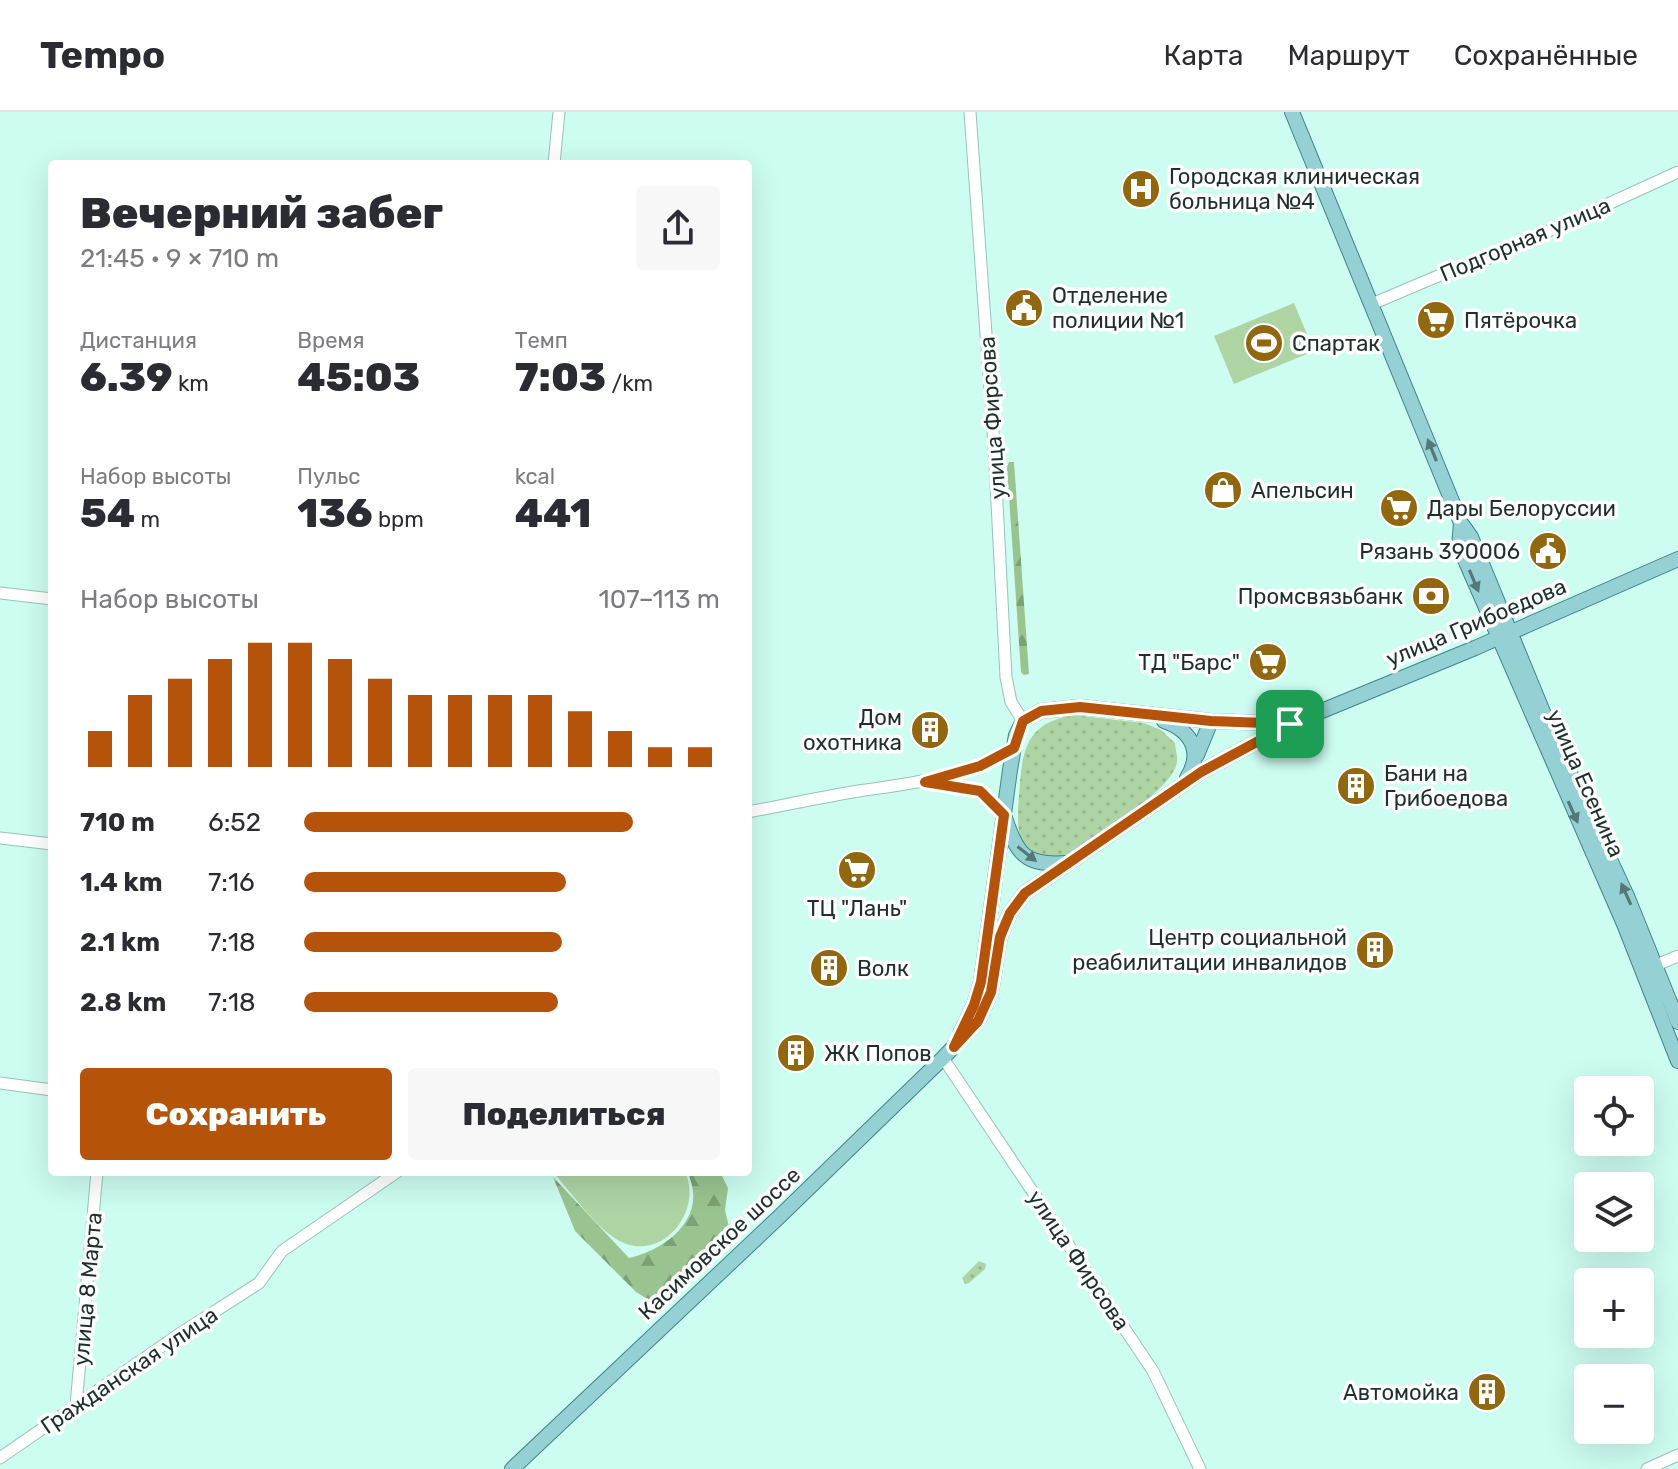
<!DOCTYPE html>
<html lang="ru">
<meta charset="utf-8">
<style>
:root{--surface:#fff;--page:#f7f7f7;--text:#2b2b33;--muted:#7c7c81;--line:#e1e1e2;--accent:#b45309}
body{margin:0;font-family:Rubik,sans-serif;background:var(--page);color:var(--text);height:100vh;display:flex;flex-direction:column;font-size:30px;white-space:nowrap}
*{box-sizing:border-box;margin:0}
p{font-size:26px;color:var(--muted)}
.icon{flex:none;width:44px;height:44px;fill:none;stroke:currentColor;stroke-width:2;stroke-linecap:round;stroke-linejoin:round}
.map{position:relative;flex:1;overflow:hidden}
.panel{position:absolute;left:48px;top:48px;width:704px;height:1016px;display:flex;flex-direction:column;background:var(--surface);border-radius:8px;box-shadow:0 8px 32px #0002}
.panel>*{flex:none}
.buttons{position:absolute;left:1574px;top:964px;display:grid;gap:16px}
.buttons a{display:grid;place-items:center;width:80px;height:80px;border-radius:8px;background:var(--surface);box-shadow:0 8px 32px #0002;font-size:40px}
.pin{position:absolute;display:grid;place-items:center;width:68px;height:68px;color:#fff;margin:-34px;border-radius:16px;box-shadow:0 4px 12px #0006}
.round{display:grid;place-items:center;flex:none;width:84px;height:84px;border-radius:8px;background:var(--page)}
.head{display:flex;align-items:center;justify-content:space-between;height:136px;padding:0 32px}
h1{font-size:44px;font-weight:800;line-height:60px}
.metrics{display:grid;grid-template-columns:repeat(3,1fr);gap:12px;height:136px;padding:8px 32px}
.metrics div{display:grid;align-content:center}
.metrics b{font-size:40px;font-weight:800}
.metrics small{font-size:22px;font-weight:400}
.metrics p{font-size:22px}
.chart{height:224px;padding:16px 32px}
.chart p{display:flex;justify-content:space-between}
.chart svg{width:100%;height:144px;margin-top:8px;stroke:var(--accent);stroke-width:6}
.action{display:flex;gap:16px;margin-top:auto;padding:16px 32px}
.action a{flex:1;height:92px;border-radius:8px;background:var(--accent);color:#fff;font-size:32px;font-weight:800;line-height:92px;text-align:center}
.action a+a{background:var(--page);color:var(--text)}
ul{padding:0 32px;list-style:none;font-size:26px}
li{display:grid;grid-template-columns:128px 96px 1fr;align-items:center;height:60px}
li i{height:20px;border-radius:10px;background:var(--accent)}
header{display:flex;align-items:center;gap:48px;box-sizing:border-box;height:112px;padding:0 40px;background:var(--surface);border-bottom:2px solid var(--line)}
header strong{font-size:38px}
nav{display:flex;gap:44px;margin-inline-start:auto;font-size:28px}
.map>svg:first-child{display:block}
.grass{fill:url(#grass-dots)}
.forest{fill:url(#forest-firs)}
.garden{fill:#aed4a4}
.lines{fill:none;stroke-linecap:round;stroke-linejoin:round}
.minor-casing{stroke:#97c3b9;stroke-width:13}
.major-casing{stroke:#3e8587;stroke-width:16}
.minor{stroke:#fff;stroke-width:11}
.major{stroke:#95d1d4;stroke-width:14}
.oneway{fill:#547878}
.route-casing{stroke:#fff;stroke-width:16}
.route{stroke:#b45309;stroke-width:10}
.labels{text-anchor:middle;stroke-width:7;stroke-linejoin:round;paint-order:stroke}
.poi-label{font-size:22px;fill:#1e302d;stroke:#fdfdfd;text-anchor:start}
.street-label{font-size:22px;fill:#1e302d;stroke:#fdfdfd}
</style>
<header>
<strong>Tempo</strong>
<nav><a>Карта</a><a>Маршрут</a><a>Сохранённые</a></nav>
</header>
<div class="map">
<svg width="1678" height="1357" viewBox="0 0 1678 1357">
<defs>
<pattern id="grass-dots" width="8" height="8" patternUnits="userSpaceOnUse" patternTransform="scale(2)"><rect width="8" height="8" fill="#aed4a4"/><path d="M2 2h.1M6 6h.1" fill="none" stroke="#95b68e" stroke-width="1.8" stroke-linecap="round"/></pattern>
<pattern id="forest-firs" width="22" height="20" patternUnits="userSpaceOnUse" patternTransform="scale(2)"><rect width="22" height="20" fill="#9ac48f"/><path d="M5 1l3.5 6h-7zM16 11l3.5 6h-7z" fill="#7da075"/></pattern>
</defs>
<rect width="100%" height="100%" fill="#cdfcf1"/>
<path class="grass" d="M 1072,603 L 1144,611 L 1161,618 L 1175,631 C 1175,636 1178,644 1177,650 C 1173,679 1093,725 1068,742 C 1016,758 1016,720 1019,683 C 1021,661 1021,633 1038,618 C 1048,609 1060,606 1072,603 Z
M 979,1149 L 986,1152 L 985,1157 L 969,1171 L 965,1172 L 962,1166 Z"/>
<path class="forest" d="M 1009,350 L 1014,350 L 1029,562 L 1024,563 L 1021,560 L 1007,355 Z
M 687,1060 L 720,1060 L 728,1076 L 725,1098 L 730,1119 L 654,1191 L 636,1180 L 575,1119 L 553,1065 L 629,1146 C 669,1137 709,1103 687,1060 Z"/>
<path class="garden" d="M 1294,191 L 1314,239 L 1234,272 L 1214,224 Z
M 553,1060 L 685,1060 C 703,1097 665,1148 624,1131 C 599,1121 572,1081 553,1060 Z"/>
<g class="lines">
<g class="minor-casing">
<path id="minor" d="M 970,0 L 994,333 L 1006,565 L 1011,590 L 1023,609
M 554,52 L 559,0
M 1372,192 L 1445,161 L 1492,145 L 1678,60
M 0,481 L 52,487
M 930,671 L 980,679 L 1004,703
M 748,700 C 785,693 822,685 859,679 C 912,671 967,666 1014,636
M 0,726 L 52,732
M 1649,856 L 1678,844
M 943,946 L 1153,1259 L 1200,1357
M 0,971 L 52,978
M 76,1293 L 97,1060
M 0,1346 L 178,1223 L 259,1171 L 282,1139 L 397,1060
M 1647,1357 L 1678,1343"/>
</g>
<g class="major-casing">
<path id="major" d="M 1292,0 L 1461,411 L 1471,425 L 1555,629 L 1627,784 L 1678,910
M 1461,411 L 1459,434 L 1624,812 L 1678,949
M 1164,609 C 1192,619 1203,640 1187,666
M 1197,643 L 1211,609
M 1005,706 C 1017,743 1026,754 1066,751
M 960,922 L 974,893 L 981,870 L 1010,658 L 1016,623 L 1023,609 L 1041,599 L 1080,595 L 1211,609 L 1290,612
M 512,1357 L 779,1105 L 943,946 L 978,909 L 991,880 L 1000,825 L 1010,801 L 1025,781 L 1201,660 L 1290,612 L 1475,536 L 1678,447"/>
</g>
<use href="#minor" class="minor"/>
<use href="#major" class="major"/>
</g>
<defs><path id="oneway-solid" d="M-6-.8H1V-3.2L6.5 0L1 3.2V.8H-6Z" transform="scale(2)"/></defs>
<g class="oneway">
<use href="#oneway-solid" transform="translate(1432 338) rotate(-112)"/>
<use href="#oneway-solid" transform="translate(1474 469) rotate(67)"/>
<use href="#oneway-solid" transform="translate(1573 700) rotate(66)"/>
<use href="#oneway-solid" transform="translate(1027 742) rotate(38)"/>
<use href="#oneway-solid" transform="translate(1626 782) rotate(-114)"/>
</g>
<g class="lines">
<g class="route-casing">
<path id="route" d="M 1080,595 L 1211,609 L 1290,612 L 1201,660 L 1025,781 L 1010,801 L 1000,825 L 991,880 L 978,909 L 954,935 L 974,893 L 981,870 L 1004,703 L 980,679 L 925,670 L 980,654 L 1014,636 L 1023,609 L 1041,599 Z"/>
</g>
<use href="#route" class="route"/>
</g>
<defs>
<g id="hospital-disc" transform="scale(2)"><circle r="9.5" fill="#916710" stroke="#fdfdfd"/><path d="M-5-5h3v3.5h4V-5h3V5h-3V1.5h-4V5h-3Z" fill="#fff"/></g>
<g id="civic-disc" transform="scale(2)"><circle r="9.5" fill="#916710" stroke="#fdfdfd"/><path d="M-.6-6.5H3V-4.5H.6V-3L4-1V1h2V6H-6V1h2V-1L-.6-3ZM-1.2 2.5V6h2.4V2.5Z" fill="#fff"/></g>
<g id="supermarket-disc" transform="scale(2)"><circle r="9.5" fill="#916710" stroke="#fdfdfd"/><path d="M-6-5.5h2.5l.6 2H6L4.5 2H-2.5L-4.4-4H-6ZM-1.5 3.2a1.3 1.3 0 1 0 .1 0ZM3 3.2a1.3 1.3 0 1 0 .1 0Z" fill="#fff"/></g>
<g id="stadium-disc" transform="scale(2)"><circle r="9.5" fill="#916710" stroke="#fdfdfd"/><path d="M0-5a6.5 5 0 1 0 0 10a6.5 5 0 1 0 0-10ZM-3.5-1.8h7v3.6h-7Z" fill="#fff"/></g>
<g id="shop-disc" transform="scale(2)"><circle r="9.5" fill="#916710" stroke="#fdfdfd"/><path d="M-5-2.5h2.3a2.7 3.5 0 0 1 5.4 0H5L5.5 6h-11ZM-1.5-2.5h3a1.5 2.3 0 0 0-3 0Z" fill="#fff"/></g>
<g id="bank-disc" transform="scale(2)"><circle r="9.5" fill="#916710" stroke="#fdfdfd"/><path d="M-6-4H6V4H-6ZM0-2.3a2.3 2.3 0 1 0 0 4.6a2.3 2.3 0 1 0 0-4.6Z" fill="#fff"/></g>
<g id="building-disc" transform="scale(2)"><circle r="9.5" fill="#916710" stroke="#fdfdfd"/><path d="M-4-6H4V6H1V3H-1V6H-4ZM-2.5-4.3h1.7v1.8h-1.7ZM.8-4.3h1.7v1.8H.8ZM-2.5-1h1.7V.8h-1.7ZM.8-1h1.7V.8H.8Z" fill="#fff"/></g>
</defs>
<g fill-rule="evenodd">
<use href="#hospital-disc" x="1141" y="77"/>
<use href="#civic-disc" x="1024" y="196"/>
<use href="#supermarket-disc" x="1436" y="208"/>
<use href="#stadium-disc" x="1264" y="231"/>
<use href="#shop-disc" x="1223" y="378"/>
<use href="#supermarket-disc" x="1399" y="396"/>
<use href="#civic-disc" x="1548" y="439"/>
<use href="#bank-disc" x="1431" y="484"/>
<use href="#supermarket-disc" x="1268" y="550"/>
<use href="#building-disc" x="930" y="618"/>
<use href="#building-disc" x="1356" y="674"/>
<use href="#supermarket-disc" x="857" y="758"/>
<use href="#building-disc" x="1375" y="838"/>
<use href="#building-disc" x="829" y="856"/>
<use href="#building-disc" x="796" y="941"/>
<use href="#building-disc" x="1487" y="1280"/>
</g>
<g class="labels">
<g class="poi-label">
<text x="1169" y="72">Городская клиническая<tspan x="1169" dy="25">больница №4</tspan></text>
<text x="1052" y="191">Отделение<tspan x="1052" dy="25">полиции №1</tspan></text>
<text x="1464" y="216">Пятёрочка</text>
<text x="1292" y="239">Спартак</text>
<text x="1251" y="386">Апельсин</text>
<text x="1427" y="404">Дары Белоруссии</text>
<text x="1520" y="447" text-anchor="end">Рязань 390006</text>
<text x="1403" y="492" text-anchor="end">Промсвязьбанк</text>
<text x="1240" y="558" text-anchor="end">ТД "Барс"</text>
<text x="902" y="613" text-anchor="end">Дом<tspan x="902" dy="25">охотника</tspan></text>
<text x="1384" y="669">Бани на<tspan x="1384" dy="25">Грибоедова</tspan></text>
<text x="857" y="804" text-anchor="middle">ТЦ "Лань"</text>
<text x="1347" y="833" text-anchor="end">Центр социальной<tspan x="1347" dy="25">реабилитации инвалидов</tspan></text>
<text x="857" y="864">Волк</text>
<text x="824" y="949">ЖК Попов</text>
<text x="1459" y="1288" text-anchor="end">Автомойка</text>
</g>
<g class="street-label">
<text transform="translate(1525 127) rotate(-23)" y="8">Подгорная улица</text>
<text transform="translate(992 306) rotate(-94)" y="8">улица Фирсова</text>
<text transform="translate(1476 510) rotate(-23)" y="8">улица Грибоедова</text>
<text transform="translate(1586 671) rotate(66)" y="8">улица Есенина</text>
<text transform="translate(719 1131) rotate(-43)" y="8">Касимовское шоссе</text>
<text transform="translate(1079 1148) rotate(56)" y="8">улица Фирсова</text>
<text transform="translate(87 1177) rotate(-85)" y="8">улица 8 Марта</text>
<text transform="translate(129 1258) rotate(-34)" y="8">Гражданская улица</text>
</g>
</g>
</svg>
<div class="buttons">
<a><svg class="icon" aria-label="locate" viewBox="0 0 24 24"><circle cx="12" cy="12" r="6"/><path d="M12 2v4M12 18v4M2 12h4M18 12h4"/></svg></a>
<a><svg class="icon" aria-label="layers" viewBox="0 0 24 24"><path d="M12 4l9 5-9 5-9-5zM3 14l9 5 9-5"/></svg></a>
<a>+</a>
<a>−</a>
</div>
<div class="pin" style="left:1290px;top:612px;background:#1e9e55"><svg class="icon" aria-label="arrive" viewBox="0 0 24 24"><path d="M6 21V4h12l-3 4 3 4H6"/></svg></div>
<section class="panel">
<div class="head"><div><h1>Вечерний забег</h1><p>21:45 · 9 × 710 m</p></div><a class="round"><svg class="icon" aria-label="share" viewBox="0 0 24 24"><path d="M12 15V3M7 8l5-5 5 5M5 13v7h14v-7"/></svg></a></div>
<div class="metrics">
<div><p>Дистанция</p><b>6.39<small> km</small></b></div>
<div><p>Время</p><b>45:03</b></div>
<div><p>Темп</p><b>7:03<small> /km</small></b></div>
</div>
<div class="metrics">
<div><p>Набор высоты</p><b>54<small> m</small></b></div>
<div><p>Пульс</p><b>136<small> bpm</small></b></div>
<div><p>kcal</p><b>441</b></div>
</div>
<div class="chart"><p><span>Набор высоты</span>107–113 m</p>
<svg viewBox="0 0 160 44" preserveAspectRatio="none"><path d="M5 44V33M15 44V22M25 44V17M35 44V11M45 44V6M55 44V6M65 44V11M75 44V17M85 44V22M95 44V22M105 44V22M115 44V22M125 44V27M135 44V33M145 44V38M155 44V38"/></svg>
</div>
<ul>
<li><b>710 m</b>6:52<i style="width:79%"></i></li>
<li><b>1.4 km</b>7:16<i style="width:63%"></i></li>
<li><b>2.1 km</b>7:18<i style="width:62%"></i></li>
<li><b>2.8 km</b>7:18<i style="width:61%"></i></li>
</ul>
<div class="action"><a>Сохранить</a><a>Поделиться</a></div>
</section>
</div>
